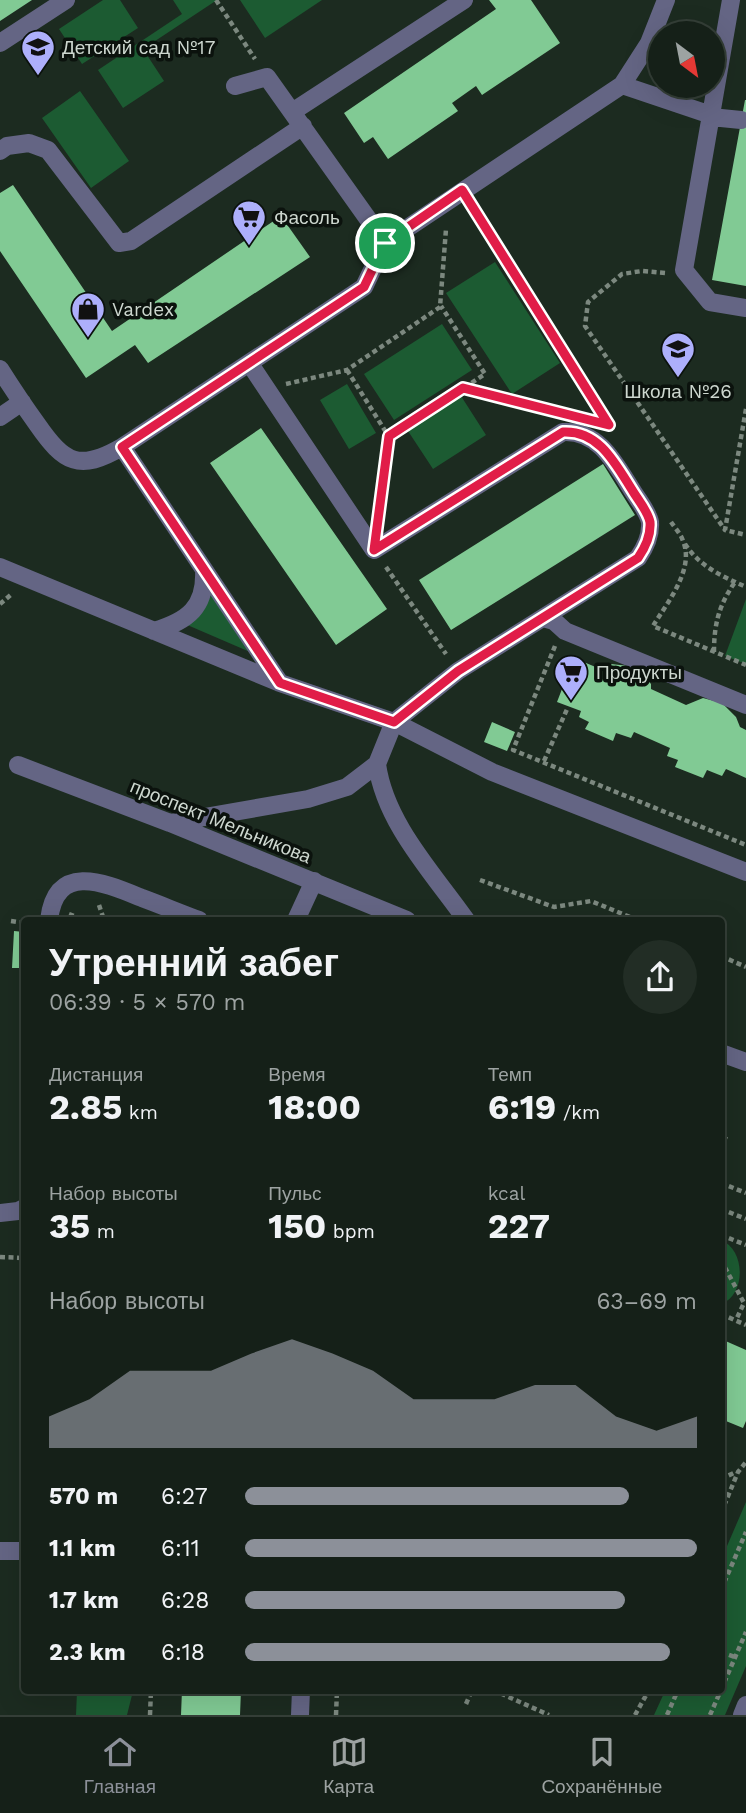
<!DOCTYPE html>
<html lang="ru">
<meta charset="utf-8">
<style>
:root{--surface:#152018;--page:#222d25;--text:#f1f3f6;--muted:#9da3a2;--line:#343e37;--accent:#8c9099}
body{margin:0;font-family:"Work Sans",sans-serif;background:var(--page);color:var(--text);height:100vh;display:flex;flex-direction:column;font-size:26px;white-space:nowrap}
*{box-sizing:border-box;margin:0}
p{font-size:23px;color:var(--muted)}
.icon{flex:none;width:38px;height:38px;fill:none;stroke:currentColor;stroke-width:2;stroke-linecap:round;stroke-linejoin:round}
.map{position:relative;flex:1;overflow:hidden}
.panel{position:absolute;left:21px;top:917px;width:704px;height:777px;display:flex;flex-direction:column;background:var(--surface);border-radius:7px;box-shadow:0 7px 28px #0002,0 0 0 2px var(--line)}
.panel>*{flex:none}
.needle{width:46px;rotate:148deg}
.tools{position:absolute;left:648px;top:21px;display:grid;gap:14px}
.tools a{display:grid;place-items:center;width:77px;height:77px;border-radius:50%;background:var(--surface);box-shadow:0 7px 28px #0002,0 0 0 2px var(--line);font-size:35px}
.pin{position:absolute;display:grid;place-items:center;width:60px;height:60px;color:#fff;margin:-30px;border:4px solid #fff;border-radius:50%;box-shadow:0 2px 7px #0007}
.round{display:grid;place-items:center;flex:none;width:74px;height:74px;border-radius:37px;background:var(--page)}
.overview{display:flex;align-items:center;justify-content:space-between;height:119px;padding:0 28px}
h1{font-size:38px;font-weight:700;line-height:52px}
.stats{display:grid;grid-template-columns:repeat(3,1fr);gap:10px;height:119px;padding:7px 28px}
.stats div{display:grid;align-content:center}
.stats b{font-size:35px;font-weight:700}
.stats small{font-size:19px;font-weight:400}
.stats p{font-size:19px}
.chart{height:196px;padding:14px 28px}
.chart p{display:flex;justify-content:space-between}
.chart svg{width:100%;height:126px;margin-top:7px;fill:var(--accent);opacity:.7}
ul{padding:0 28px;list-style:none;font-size:23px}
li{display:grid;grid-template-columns:112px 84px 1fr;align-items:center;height:52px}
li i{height:18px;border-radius:9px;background:var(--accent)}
.menu{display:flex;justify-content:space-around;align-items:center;height:98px;border-top:2px solid var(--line);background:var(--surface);font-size:19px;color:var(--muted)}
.menu a{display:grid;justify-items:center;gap:4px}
.menu .on{color:var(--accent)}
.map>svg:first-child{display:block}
.green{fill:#1c5b32}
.building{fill:#81ca94}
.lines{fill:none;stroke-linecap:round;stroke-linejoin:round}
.path{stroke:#7c887f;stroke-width:4.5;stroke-dasharray:5 3.5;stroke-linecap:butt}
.minor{stroke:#646584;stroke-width:18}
.route-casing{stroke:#fff;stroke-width:14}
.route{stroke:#e11d48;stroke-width:9}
.labels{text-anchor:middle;stroke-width:7;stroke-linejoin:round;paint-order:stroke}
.poi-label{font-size:19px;fill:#cdd7cf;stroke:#0b120d;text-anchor:start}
.street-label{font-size:19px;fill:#cdd7cf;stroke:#0b120d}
</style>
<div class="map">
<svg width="746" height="1715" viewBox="0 0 746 1715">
<rect width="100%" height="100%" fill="#1c2b20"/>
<path class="green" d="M 103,0 L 120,0 L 138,28 L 82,64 L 59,29 Z
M 173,0 L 217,0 L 143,49 L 164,81 L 123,108 L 98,70 L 182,14 Z
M 240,0 L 322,0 L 265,38 Z
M 80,91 L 129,161 L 91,188 L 42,118 Z
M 495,262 L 560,363 L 512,394 L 446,293 Z
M 442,324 L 472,370 L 394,420 L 364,374 Z
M 347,384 L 376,433 L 349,449 L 320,400 Z
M 461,396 L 486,435 L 433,469 L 408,431 Z
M 212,593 L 250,652 L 185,624 L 202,613 Z
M 746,599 L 746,664 L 725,656 Z
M 721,1240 C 746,1250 746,1295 721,1304 Z
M 746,1502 L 746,1666 L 725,1715 L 654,1715 L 665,1691 L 721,1690 L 721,1560 Z
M 77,1691 L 77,1690 L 133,1691 L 127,1715 L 76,1715 Z"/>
<path class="building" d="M 0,0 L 32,0 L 0,21 Z
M 489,0 L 531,0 L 560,43 L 482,95 L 476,86 L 452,103 L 458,111 L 388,159 L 373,137 L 364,143 L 344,113 L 496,9 Z
M 745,100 L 746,100 L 746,286 L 712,280 Z
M 13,185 L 112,331 L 281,216 L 310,257 L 148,363 L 135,345 L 86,378 L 0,251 L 0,193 Z
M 261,428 L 387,609 L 336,645 L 210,463 Z
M 603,464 L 635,515 L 451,630 L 419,580 Z
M 574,658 L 598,668 L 611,664 L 629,666 L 645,677 L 651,684 L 651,689 L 686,705 L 703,698 L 722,703 L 736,717 L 740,727 L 746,730 L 746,778 L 726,769 L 722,776 L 707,770 L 703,778 L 675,767 L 678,760 L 667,756 L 670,748 L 634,732 L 631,738 L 616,733 L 613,741 L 585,729 L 589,722 L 579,717 L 581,711 L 557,702 Z
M 492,722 L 515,732 L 507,751 L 484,742 Z
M 14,931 L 24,932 L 24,968 L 12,968 Z
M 721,1339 L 746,1350 L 746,1421 L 743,1428 L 721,1419 Z
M 182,1690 L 241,1690 L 240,1715 L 181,1715 Z"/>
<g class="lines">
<path class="path" d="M 216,0 L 255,59
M 474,208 L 608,424
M 665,273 L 642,271 L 622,274 L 588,302 L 585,326 L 725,530
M 347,370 L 389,437
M 286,384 L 347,370 L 440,307 L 446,229
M 463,389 L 557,412
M 746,409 L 725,530 L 746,535
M 378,516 L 389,437 L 485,374 L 441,306
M 671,522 C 675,528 681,534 683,541 C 695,569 667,603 653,626 L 746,665
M 685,544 C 700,567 722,576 746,587
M 386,567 L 446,654
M 0,604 L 13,593
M 555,646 L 513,750 L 746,845
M 714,652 C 714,624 719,605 735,582
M 544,761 L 568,707
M 480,880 L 554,907 L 591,901 L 637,920
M 99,905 L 104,920
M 69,914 L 85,920
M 11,921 L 24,923
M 721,956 L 746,967
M 721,1149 L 726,1136
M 721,1183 L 746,1193
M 721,1209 L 746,1219
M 721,1235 L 746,1245
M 0,1257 L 24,1258
M 721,1260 L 744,1303 L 736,1320
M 721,1314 L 746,1325
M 721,1479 L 736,1472
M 721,1513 L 738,1472 L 746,1462
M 721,1590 L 746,1532
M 721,1652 L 735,1657
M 493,1690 L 549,1715
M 721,1690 L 746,1632
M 466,1704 L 472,1690
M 150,1715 L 151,1690
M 336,1715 L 337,1690
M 635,1715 L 649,1690
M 667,1715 L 678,1690
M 710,1715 L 721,1690"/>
<path class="minor" d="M 731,0 L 684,270 L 710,302 L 746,308
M 0,43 L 66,0
M 622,85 L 711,115
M 292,112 L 464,0
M 711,117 L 741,120
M 0,151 L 7,146 L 29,143 L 48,150 L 119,243 L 131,241 L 303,126
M 385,243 L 622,85 L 649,43 L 666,0
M 0,369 C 12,388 24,406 37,424 C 64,463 79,472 122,447 L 364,287 L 385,243 L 267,77 L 235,86
M 0,417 L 22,402
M 122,447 L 280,683
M 0,567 L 280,683 L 394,722 L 492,772 L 746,872
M 543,618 L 554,621 L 565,631 L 746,705
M 154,631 C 188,621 206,607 204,570
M 377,764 C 385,823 433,873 466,920
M 18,765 L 170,823 L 407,920
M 170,823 L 308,799 L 347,787 L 377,764 L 394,722 L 458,671 L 638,558 C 645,548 651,535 650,522 C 648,512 639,501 634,493 C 616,465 600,430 563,432 L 374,550 L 250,364
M 49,920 C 56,861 105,883 142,898 C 161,905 180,913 199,920
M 296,920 L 314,881
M 721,1053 L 746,1062
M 0,1213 L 18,1211 L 24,1208
M 0,1551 L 24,1551
M 300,1715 L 301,1690
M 742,1715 L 746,1705"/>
</g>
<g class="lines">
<g class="route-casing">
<path id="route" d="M 462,190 L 609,425 L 463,388 L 389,436 L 374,550 L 563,432 C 600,430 616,465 634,493 C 639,501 648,512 650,522 C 651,535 645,548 638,558 L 458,671 L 394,722 L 280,683 L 122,447 L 364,287 L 385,243 Z"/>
</g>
<use href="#route" class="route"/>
</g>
<defs>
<g id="school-pin" transform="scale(1.75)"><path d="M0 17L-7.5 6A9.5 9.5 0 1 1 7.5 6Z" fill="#adaffb" stroke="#0b120d"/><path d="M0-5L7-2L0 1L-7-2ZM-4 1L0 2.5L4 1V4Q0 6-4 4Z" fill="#111"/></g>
<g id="supermarket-pin" transform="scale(1.75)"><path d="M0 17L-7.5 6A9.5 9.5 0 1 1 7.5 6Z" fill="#adaffb" stroke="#0b120d"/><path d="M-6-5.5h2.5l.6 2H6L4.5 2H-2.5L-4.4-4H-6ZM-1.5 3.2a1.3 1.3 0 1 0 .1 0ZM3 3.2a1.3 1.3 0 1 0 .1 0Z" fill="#111"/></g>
<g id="shop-pin" transform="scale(1.75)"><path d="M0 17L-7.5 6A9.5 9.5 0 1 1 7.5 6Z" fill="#adaffb" stroke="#0b120d"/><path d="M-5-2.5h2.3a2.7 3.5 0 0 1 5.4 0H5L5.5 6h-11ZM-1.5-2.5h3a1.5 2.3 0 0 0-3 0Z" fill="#111"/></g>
</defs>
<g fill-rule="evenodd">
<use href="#school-pin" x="38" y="47"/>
<use href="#supermarket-pin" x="249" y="217"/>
<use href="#shop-pin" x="88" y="309"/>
<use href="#school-pin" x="678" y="349"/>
<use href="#supermarket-pin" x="571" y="672"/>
</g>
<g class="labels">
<g class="poi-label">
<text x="62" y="54">Детский сад №17</text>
<text x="274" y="224">Фасоль</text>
<text x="112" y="316">Vardex</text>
<text x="678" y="398" text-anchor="middle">Школа №26</text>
<text x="596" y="679">Продукты</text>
</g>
<g class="street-label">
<text transform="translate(221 821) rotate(22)" y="7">проспект Мельникова</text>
</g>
</g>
</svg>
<div class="tools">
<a><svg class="needle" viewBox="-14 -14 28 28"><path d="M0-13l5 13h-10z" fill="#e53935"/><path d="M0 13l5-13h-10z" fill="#9da3a2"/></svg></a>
</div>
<div class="pin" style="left:385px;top:243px;background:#1e9e55"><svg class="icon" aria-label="arrive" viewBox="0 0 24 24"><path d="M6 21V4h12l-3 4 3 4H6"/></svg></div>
<section class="panel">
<div class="overview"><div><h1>Утренний забег</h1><p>06:39 · 5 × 570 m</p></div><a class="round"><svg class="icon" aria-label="share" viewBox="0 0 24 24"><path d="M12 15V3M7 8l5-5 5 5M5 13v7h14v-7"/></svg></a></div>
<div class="stats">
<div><p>Дистанция</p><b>2.85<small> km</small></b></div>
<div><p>Время</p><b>18:00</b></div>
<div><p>Темп</p><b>6:19<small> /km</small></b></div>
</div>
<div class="stats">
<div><p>Набор высоты</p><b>35<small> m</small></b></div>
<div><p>Пульс</p><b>150<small> bpm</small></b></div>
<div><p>kcal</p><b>227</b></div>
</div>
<div class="chart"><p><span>Набор высоты</span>63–69 m</p>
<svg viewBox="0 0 160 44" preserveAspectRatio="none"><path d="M0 44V33L10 27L20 17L30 17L40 17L50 11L60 6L70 11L80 17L90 27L100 27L110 27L120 22L130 22L140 33L150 38L160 33V44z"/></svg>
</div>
<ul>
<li><b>570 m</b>6:27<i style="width:85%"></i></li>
<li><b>1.1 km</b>6:11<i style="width:100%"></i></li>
<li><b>1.7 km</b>6:28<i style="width:84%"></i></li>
<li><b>2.3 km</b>6:18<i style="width:94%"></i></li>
</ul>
</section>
</div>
<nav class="menu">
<a class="on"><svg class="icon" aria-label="home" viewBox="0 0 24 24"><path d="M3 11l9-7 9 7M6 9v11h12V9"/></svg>Главная</a>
<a><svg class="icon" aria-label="map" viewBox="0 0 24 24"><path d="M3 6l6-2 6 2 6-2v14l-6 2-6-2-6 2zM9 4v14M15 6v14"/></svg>Карта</a>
<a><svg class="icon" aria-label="saved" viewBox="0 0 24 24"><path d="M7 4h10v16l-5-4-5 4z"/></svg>Сохранённые</a>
</nav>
